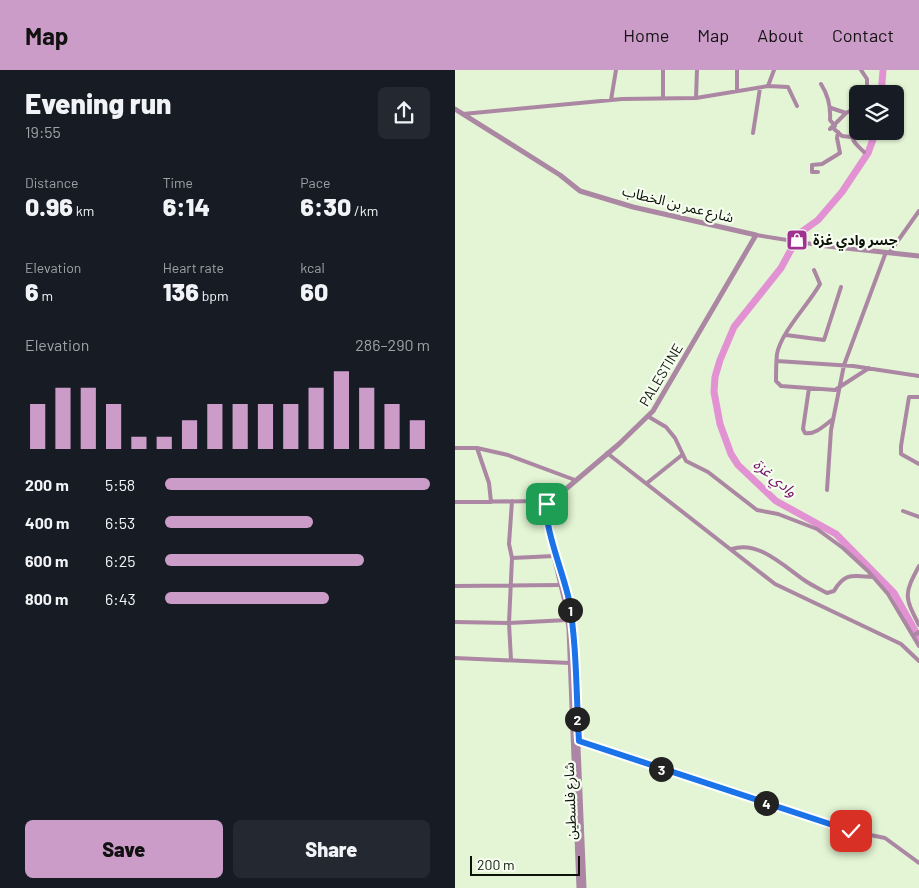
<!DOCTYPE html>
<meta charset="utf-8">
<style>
:root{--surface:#171b24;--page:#242831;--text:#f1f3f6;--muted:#9ea1a6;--accent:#cc9cc9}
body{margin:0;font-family:Barlow,"Noto Sans Arabic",sans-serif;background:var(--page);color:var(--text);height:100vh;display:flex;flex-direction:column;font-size:19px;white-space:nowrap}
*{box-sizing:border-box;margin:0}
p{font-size:16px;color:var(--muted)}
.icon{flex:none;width:28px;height:28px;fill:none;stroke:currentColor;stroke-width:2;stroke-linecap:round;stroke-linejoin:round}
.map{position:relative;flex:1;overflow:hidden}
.panel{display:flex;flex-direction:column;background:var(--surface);width:455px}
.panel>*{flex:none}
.tools{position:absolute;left:394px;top:15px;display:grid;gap:10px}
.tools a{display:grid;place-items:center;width:55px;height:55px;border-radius:8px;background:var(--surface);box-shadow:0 1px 4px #0004;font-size:25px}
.scale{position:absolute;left:15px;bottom:12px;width:110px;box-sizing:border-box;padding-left:5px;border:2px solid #0c1207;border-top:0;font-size:14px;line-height:18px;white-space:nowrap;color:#0c1207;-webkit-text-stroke:4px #f7fef1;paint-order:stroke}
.pin{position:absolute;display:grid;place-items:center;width:42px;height:42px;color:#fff;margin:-21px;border-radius:10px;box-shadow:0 2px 8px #0006}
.km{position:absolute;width:25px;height:25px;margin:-12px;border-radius:50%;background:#222;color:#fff;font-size:14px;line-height:25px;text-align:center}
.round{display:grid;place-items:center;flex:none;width:52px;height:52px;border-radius:8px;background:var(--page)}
.head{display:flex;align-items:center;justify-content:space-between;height:85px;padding:0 25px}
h1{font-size:28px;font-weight:800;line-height:38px}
.metrics{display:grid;grid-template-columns:repeat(3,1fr);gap:8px;height:85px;padding:5px 25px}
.metrics div{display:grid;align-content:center}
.metrics b{font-size:25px;font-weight:800}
.metrics small{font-size:14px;font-weight:400}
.metrics p{font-size:14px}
.chart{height:140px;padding:10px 25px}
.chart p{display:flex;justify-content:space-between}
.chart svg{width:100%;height:90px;margin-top:5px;stroke:var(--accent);stroke-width:6}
.action{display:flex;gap:10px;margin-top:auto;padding:10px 25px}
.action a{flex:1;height:58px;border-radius:8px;background:var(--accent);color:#111;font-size:20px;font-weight:800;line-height:58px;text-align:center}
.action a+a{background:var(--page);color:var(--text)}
ul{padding:0 25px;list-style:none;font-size:16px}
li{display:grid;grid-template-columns:80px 60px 1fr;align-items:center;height:38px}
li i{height:12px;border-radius:6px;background:var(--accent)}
header{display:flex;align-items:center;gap:30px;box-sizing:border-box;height:70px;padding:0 25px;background:var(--accent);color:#111}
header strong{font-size:24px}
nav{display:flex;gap:28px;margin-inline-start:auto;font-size:18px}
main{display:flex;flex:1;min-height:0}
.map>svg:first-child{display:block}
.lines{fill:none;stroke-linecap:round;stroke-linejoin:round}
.stream{stroke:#e292d3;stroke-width:1}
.river{stroke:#e292d3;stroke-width:7}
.minor{stroke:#ab87a3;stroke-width:4}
.tertiary{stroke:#ab87a3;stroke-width:5}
.route-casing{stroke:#fff;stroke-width:10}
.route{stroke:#1a73e8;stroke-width:6}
.labels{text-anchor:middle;stroke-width:4.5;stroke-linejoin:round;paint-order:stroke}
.street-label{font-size:14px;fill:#0c1207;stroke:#f7fef1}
.poi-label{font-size:14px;font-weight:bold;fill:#0c1207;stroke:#f7fef1;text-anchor:start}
.water-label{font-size:15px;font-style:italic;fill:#741569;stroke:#f7fef1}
</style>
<header>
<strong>Map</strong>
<nav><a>Home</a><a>Map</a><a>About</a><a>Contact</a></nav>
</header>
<main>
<section class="panel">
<div class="head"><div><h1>Evening run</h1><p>19:55</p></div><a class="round"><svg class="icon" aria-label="share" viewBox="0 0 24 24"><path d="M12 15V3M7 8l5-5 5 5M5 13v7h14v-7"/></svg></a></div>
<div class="metrics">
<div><p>Distance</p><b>0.96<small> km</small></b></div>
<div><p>Time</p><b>6:14</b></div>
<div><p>Pace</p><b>6:30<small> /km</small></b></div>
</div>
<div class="metrics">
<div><p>Elevation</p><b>6<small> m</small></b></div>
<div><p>Heart rate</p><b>136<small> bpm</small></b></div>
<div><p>kcal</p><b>60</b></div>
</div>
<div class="chart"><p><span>Elevation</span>286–290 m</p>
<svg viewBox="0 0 160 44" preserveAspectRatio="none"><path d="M5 44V22M15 44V14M25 44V14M35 44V22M45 44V38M55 44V38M65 44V30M75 44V22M85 44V22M95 44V22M105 44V22M115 44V14M125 44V6M135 44V14M145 44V22M155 44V30"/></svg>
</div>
<ul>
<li><b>200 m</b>5:58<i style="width:100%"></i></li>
<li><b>400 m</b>6:53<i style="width:56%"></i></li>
<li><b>600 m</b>6:25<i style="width:75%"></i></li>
<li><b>800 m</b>6:43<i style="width:62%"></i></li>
</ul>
<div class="action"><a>Save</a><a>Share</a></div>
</section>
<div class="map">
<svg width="464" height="818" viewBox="0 0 464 818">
<rect width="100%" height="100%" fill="#e3f5d4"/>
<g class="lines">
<path class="stream" d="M 428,0 L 428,1"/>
<path class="river" d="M 426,24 L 428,1
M 421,61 L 413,83 L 387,122 L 363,150 L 345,163 L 326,198 L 279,257 L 265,290 L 260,307 L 259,322 L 265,354 L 276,384 L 283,395 L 321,431 L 381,464 L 439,523 L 464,568"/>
<path class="minor" d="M 406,0 L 412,9 L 412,16 L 407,24
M 366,14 C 373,25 376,36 375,50 L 380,56
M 313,16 L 319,0
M 282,21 L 282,0
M 208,28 L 208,0
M 241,28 L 242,0
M 156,30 L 161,0
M 376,38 L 391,43 L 399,39 L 402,33
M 8,44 L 167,29 L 241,28 L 313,16 L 333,17 L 342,36
M 378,58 L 387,66 L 396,67
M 375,59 L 391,43
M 402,59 L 398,58 L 396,62 C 397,72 402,75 409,82
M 407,61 L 414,68
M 298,63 L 305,18
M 363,102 L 357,102 L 357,95 L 367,94 L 385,83 L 382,68 L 383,62
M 301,165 L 363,175
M 435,182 L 464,141
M 359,200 L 365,214 C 354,234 326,262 322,284 C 321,293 321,302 321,311 L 326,316 L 380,320 L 414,298
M 331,265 L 369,270 L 386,217
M 322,291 L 398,296 L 464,306
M 354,318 L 348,359 L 350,363 C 360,365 370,355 378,349
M 464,327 L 454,327 L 446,376 L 446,384 L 464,394
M 194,347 L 211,357 L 220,368 L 231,391 L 253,402 L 302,440 L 323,444 L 362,459 L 388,478 L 413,501 L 433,524 L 464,576
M 0,378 L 22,378 L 34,413 L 36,432
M 22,378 L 53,385 L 120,410
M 152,383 L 320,514 L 446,574 L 464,591
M 192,413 L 227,385
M 372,420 L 376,360 L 389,295 L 431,182
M 0,432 L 87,431
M 76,432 L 85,437
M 448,441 L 464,447
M 277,479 C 303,470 329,496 349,510 C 356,515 365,519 372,523 L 379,521 C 390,502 398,506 418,507
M 57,488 L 99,486
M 464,496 C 449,524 449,526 464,555
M 0,516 L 107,515
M 0,552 L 54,553 L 112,550
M 458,566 L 464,562
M 0,588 L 115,593
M 56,590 L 54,553 L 57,488 L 54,474 L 57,431
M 124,671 L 396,761 L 430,768 L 464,793"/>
<path class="tertiary" d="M 0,39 L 105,105 L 125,121 L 178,137 L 301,165 L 198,341 L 164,374 L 92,435
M 363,175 L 464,186
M84 435a4 4 0 1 1 8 0a4 4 0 1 1-8 0Z
M 92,436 L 90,445 L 107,499 L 118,559 L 129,818
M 97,478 L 110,532 L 114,559 L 124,818"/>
</g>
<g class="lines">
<g class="route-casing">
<path id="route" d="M 92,434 C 88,455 109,505 114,530 C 122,576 121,624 124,671 L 396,761"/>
</g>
<use href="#route" class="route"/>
</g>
<defs>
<g id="shop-square" transform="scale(1.125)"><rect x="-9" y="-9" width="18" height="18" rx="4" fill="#9f3291" stroke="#f7fef1"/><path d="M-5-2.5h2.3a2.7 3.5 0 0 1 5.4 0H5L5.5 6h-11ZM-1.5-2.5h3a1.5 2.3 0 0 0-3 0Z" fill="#fff"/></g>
</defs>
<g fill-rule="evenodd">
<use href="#shop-square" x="342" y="170"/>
</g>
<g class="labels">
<g class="street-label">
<text transform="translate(223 134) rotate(14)" y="5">شارع عمر بن الخطاب</text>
<text transform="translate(206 305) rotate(-59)" y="5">PALESTINE</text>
<text transform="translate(115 731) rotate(-92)" y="5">شارع فلسطين</text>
</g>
<g class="poi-label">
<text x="358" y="175">جسر وادي غزة</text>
</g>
<g class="water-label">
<text transform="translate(320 408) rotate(39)" y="5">وادي غزة</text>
</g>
</g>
</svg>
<div class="tools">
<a><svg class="icon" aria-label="layers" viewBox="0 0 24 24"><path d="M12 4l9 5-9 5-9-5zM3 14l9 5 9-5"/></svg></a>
</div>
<div class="scale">200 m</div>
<div class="pin" style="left:92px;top:434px;background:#1e9e55"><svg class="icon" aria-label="arrive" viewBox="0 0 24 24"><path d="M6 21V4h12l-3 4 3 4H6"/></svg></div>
<div class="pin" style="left:396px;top:761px;background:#d93025"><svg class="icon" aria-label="check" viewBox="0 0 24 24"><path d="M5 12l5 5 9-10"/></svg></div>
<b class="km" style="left:115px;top:540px">1</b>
<b class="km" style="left:122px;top:649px">2</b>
<b class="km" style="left:206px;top:699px">3</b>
<b class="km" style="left:311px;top:733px">4</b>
</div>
</main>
